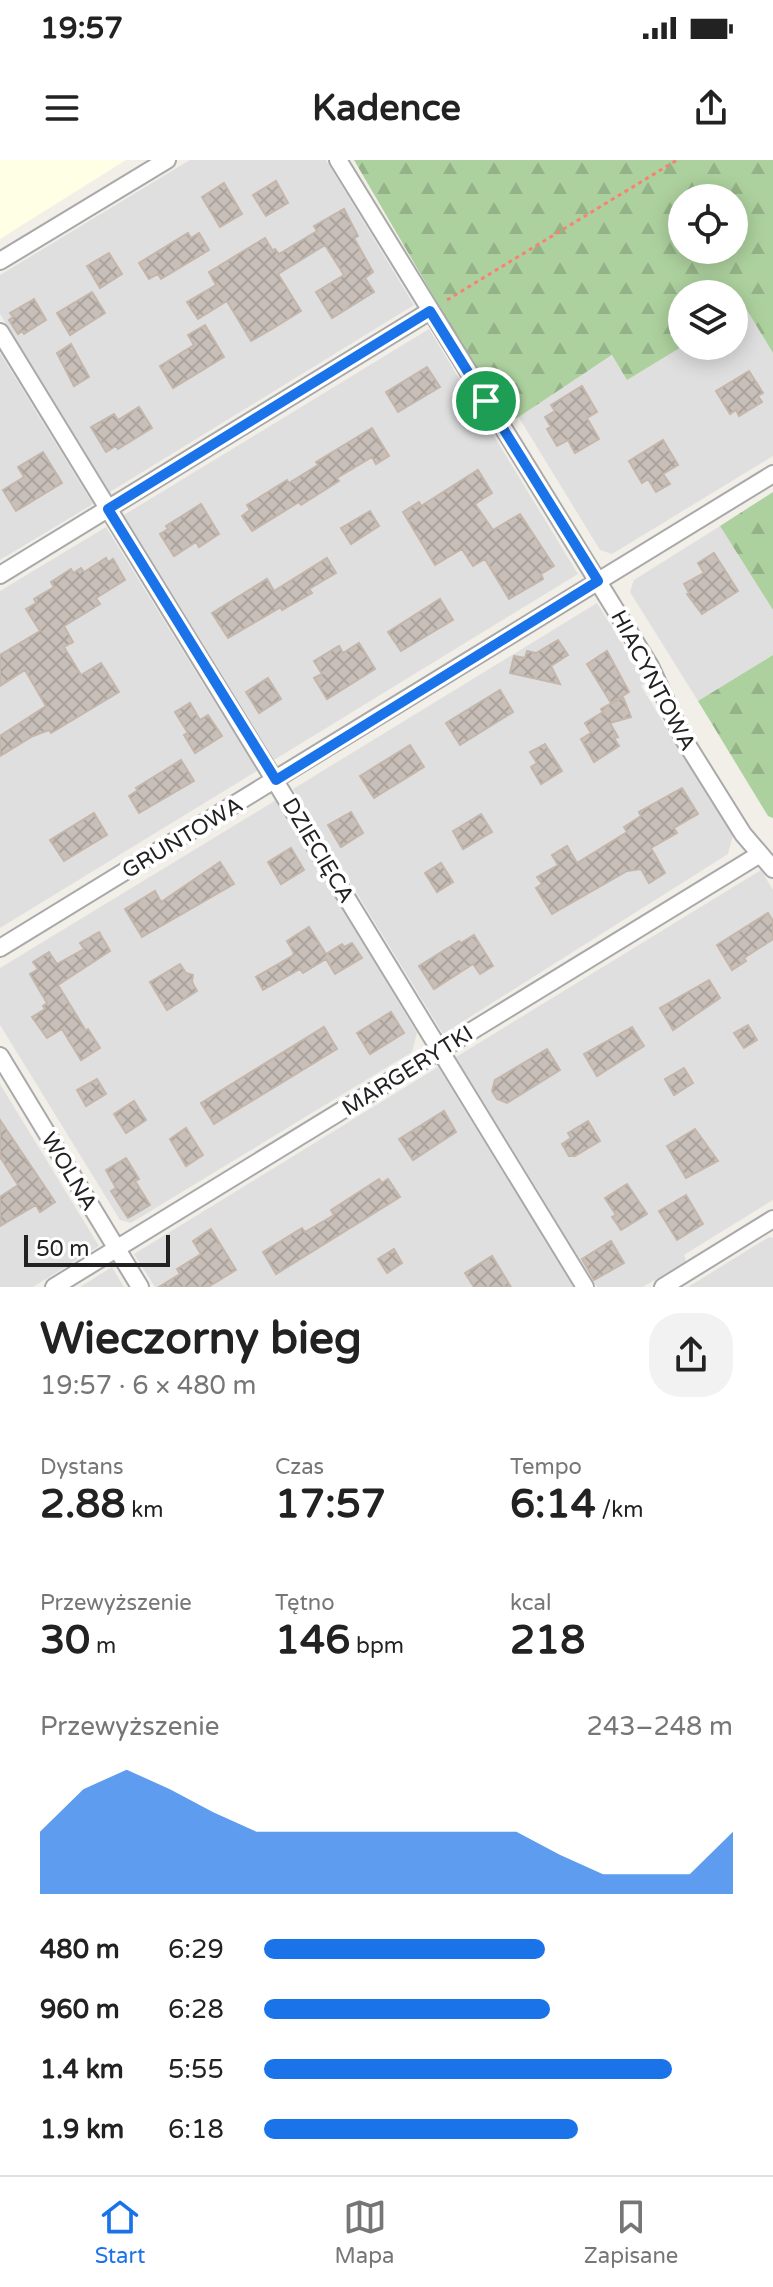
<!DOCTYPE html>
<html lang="pl">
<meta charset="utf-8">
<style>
:root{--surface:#fff;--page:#f2f2f2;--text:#222;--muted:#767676;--line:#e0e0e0;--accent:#1a73e8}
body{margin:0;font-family:"Varela Round",sans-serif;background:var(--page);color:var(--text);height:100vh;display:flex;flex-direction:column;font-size:30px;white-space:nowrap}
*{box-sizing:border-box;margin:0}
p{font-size:26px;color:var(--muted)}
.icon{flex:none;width:44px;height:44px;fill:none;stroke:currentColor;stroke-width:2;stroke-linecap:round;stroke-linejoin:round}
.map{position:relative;height:1127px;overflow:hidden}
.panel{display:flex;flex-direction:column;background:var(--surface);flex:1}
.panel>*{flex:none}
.controls{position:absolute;left:668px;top:24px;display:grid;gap:16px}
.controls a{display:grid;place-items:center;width:80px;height:80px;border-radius:50%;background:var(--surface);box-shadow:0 4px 20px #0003;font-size:40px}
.scale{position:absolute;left:24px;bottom:20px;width:146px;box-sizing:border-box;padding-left:8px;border:4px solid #222;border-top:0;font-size:22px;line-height:28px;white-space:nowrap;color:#222;-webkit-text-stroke:6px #fff;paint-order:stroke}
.pin{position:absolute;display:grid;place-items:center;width:68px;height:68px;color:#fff;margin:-34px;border:4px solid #fff;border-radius:50%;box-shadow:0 2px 8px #0007}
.round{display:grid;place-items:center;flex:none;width:84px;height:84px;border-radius:32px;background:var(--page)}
.summary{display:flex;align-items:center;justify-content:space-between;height:136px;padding:0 40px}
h1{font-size:44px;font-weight:700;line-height:60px}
.figures{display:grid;grid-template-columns:repeat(3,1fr);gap:12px;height:136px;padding:8px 40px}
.figures div{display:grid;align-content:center}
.figures b{font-size:40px;font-weight:700}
.figures small{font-size:22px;font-weight:400}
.figures p{font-size:22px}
.chart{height:224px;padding:16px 40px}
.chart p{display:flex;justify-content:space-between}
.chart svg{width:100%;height:144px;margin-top:8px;fill:var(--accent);opacity:.7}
ul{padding:0 40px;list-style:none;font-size:26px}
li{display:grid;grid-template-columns:128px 96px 1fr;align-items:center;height:60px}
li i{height:20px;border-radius:10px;background:var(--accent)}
.status{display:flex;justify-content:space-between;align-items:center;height:56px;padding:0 40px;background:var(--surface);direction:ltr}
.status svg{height:22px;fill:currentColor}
header{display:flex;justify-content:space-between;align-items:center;height:104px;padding:0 40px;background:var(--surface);font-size:36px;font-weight:700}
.dock{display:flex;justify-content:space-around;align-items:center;height:112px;border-top:2px solid var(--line);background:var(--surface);font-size:22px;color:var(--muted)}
.dock a{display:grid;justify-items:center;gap:4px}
.dock .selected{color:var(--accent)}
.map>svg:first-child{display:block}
.residential{fill:#e0dfdf}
.education{fill:#ffffe5}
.forest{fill:url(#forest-firs);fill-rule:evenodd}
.building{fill:url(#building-cross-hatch);stroke:#c4b6ab;stroke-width:2}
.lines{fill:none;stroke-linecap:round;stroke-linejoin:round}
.street-casing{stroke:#a9a9a9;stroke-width:20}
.path{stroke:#fa8072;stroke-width:3;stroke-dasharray:4 4;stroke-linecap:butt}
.street{stroke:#fff;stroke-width:16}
.route-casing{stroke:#fff;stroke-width:16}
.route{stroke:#1a73e8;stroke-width:10}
.labels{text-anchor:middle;stroke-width:8;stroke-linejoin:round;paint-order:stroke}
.street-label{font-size:22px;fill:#222;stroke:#fff}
</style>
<div class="status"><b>19:57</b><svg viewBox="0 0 49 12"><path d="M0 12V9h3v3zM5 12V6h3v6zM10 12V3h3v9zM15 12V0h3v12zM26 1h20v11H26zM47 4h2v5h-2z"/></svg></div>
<header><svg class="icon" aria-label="menu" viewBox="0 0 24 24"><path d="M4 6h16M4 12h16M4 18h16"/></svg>Kadence<svg class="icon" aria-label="share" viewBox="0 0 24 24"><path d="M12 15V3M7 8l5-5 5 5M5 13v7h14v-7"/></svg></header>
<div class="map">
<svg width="773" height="1127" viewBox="0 0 773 1127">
<defs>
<pattern id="forest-firs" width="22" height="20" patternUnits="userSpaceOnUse" patternTransform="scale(2)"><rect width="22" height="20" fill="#add19e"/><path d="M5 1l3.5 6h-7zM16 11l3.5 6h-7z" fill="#95b388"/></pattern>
<pattern id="building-cross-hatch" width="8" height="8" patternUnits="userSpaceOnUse" patternTransform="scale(2)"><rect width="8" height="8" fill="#c7bfb8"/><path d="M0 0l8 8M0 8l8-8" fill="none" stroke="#aba49e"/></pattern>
</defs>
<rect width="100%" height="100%" fill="#f2efe9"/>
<path class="residential" d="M 190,0 L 326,0 L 414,145 L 110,332 L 0,154 L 0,115 Z
M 745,147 L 773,193 L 773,296 L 612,394 L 600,390 L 518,256 L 613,195 L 627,219 L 683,186 L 734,186 L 734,155 Z
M 429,169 L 578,414 L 274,600 L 124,355 Z
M 0,193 L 93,344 L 0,400 Z
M 720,366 L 773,450 L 773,495 L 698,541 L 630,432 L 634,420 Z
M 106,367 L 257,611 L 0,768 L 0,431 Z
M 597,443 L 646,522 L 641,526 L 733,675 L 728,694 L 443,874 L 293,629 Z
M 276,640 L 417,873 L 412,892 L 131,1063 L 120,1060 L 0,865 L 0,808 Z
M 761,710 L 773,730 L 773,1040 L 684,1095 L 686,1101 L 643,1127 L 597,1127 L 456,897 Z
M 438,907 L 573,1127 L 155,1127 L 134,1094 Z
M 0,924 L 99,1086 L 33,1127 L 0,1127 Z
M 769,1077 L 773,1078 L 773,1127 L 688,1127 Z
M 112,1107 L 124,1127 L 80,1127 Z"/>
<path class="education" d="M 0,0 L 126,0 L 0,79 Z"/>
<path class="forest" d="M 354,0 L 773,0 L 773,193 L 745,147 L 734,155 L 734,134 L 682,134 L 683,186 L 627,220 L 612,195 L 508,264 ZM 682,38 L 734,38 L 734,90 L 682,90 Z
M 773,332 L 773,450 L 720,366 Z
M 773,495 L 773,658 L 768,656 L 698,541 Z"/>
<path class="building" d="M 276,21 L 288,43 L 266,56 L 253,35 Z
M 224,23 L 242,54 L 220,67 L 202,37 Z
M 344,49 L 358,76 L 354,78 L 373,112 L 365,118 L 374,132 L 332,158 L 316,132 L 344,115 L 325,85 L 278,114 L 301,151 L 272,169 L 251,181 L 227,141 L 198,159 L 187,142 L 216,125 L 209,112 L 265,78 L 273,91 L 275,89 L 279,94 L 317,71 L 314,66 Z
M 188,73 L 191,78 L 199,73 L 209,90 L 161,119 L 158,114 L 149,119 L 139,103 Z
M 109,93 L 122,114 L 100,128 L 87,106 Z
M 92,132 L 105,153 L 70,175 L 57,153 Z
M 34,139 L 46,160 L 24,174 L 22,171 L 18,174 L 9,160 L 13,157 L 10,153 Z
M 205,165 L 224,197 L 173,228 L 160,206 L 194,185 L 188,175 Z
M 71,184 L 89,217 L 74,226 L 57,193 Z
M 427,207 L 440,227 L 398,252 L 386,232 Z
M 749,211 L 763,233 L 758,236 L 762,242 L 739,256 L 736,250 L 730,254 L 716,231 Z
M 582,226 L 597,252 L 587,258 L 599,279 L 575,293 L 568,280 L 557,286 L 547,269 L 551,267 L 545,257 L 555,251 L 551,245 Z
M 139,247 L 152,268 L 118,289 L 116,286 L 106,292 L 91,267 L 114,254 L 118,260 Z
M 372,268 L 389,296 L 376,304 L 372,297 L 337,318 L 339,321 L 301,345 L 299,342 L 252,371 L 242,356 L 250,350 L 247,345 L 287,320 L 289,323 L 318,305 L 316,302 Z
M 663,280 L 678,305 L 663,314 L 670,324 L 656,332 L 648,319 L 642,323 L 629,301 Z
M 43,292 L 62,323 L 16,351 L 3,330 L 24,317 L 18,307 Z
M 478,310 L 492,333 L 475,344 L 493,370 L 520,354 L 554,406 L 541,414 L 543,419 L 509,439 L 485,399 L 473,406 L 462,389 L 435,405 L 403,352 L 419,342 L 421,346 Z
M 201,344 L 219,374 L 199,387 L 196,382 L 174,396 L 160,374 L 168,369 L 166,366 Z
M 370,351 L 379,366 L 351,384 L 341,368 Z
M 714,393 L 738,431 L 702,454 L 687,434 L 689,433 L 684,424 L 704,413 L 698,403 Z
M 106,398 L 108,402 L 113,399 L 125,420 L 96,438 L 100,444 L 64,466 L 73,482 L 64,487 L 81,515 L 101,503 L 119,532 L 51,573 L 49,570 L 33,576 L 0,596 L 0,576 L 46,546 L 25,510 L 0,526 L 0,495 L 40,471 L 26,449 L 36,443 L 34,439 L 54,427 L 51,422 L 71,409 L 73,413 L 81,408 L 84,412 Z
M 327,398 L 336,413 L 309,429 L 312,433 L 282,450 L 281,447 L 228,478 L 212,453 L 267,419 L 274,431 Z
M 440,439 L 453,460 L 401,491 L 388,472 Z
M 558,480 L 568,495 L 551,506 L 560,524 L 510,513 L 514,496 L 525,498 L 527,491 L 536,493 Z
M 359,483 L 375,509 L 327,539 L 314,518 L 322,514 L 314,501 L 339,486 L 343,493 Z
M 607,491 L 629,532 L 611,543 L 587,504 Z
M 268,518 L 281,539 L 259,553 L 246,532 Z
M 500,530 L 513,552 L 460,585 L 446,563 Z
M 623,537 L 631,557 L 610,563 L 618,577 L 614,578 L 619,586 L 594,602 L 581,579 L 591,573 L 585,563 L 603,552 L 604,555 L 601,549 Z
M 190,543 L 200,560 L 208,555 L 222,576 L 195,593 L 184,575 L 188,573 L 175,552 Z
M 545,584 L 562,611 L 541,624 L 531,607 L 537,603 L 530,592 Z
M 410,585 L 424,607 L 374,638 L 360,616 Z
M 181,600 L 194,621 L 139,653 L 129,636 L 138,630 L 136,628 Z
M 682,628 L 698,654 L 674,668 L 677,673 L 651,688 L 665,713 L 649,723 L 641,709 L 627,711 L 552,754 L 536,728 L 542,724 L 537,717 L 558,705 L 552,695 L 567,686 L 577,703 L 627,672 L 624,667 L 641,656 L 639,652 Z
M 351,652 L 363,673 L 341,687 L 328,665 Z
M 94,653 L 107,675 L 64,701 L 50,680 Z
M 481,654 L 492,672 L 463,689 L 453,671 Z
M 291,688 L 304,710 L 281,724 L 268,702 Z
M 220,702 L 234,724 L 142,777 L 125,749 L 155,731 L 161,742 Z
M 441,703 L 453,722 L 437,732 L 425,713 Z
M 768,753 L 773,761 L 773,779 L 744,798 L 746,801 L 732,810 L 717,785 Z
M 309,767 L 326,794 L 342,784 L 344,787 L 352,783 L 362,798 L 335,814 L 326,799 L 303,813 L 300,809 L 263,830 L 256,817 L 292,796 L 294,793 L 287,781 Z
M 99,772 L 110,791 L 58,825 L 86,871 L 88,869 L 100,888 L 81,900 L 62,869 L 47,878 L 32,857 L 45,849 L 43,846 L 47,843 L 30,814 L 38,809 L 33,802 L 49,792 L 57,804 L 84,789 L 80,783 Z
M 474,775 L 493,806 L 480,814 L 473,804 L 434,829 L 419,806 L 459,781 L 461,783 Z
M 180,804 L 186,813 L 193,815 L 192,822 L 197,831 L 167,850 L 150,822 Z
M 709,820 L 720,838 L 673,870 L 660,848 Z
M 391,852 L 404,873 L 370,894 L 357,873 Z
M 748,865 L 757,880 L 744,888 L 734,873 Z
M 324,867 L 337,889 L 214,964 L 201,943 Z
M 632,867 L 644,886 L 597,916 L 584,894 Z
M 547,889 L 560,910 L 507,943 L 497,939 L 492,931 L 495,920 Z
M 684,908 L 693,923 L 674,935 L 665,919 Z
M 97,919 L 106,934 L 86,946 L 77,930 Z
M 134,941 L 146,960 L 126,973 L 114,954 Z
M 444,951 L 456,972 L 413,1000 L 399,979 Z
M 0,960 L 55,1042 L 40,1052 L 36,1045 L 0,1066 L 0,1037 L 18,1025 L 0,997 Z
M 588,961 L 600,981 L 575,996 L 569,996 L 562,984 L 571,978 L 568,973 Z
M 186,968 L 203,995 L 186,1006 L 170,979 Z
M 695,969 L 718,1001 L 686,1018 L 667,986 Z
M 126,998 L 139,1019 L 135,1021 L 150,1045 L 128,1058 L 111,1031 L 116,1028 L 106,1010 Z
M 379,1019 L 382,1023 L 388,1019 L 400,1037 L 276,1114 L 263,1092 L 302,1068 L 305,1072 L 334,1055 L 331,1050 Z
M 627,1024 L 647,1054 L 621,1070 L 612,1057 L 616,1055 L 605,1038 Z
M 686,1035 L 703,1064 L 677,1080 L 659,1051 Z
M 211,1069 L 236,1110 L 208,1127 L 159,1127 L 180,1114 L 177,1109 L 201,1094 L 193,1081 Z
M 611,1081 L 624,1103 L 594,1120 L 582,1099 Z
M 394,1089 L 402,1103 L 387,1113 L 378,1099 Z
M 492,1096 L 511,1127 L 474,1127 L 465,1113 Z"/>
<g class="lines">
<g class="street-casing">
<path id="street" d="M 338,0 L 650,506 L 683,578 L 743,674 L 773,709
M 0,101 L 167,0
M 0,172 L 585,1127
M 0,415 L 430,151
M 0,788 L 773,314
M 0,896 L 140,1127
M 54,1127 L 760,694
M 663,1127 L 773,1059"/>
</g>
<path class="path" d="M 447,140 L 677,0"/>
<use href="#street" class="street"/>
</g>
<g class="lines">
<g class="route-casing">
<path id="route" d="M 430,151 L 598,421 L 276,620 L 108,349 Z"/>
</g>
<use href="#route" class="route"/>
</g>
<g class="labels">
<g class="street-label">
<text transform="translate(654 520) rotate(62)" y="8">HIACYNTOWA</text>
<text transform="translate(182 677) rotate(-31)" y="8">GRUNTOWA</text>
<text transform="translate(319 690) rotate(59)" y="8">DZIECIĘCA</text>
<text transform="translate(407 910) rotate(-32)" y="8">MARGERYTKI</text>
<text transform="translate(70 1011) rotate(59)" y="8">WOLNA</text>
</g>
</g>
</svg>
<div class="controls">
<a><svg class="icon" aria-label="locate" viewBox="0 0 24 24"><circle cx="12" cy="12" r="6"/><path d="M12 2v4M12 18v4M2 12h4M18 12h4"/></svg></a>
<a><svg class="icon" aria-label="layers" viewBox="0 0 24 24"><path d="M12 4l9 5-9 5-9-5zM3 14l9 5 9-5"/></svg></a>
</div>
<div class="scale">50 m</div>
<div class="pin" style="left:486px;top:241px;background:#1e9e55"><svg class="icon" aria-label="arrive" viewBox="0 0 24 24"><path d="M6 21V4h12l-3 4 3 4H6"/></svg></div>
</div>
<section class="panel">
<div class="summary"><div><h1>Wieczorny bieg</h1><p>19:57 · 6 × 480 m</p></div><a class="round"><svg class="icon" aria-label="share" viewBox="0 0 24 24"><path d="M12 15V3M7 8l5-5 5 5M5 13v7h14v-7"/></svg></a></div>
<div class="figures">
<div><p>Dystans</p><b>2.88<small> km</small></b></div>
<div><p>Czas</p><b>17:57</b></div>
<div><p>Tempo</p><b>6:14<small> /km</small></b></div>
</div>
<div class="figures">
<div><p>Przewyższenie</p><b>30<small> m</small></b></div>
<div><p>Tętno</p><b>146<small> bpm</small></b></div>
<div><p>kcal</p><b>218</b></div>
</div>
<div class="chart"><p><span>Przewyższenie</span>243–248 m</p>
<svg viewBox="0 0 160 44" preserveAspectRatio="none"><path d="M0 44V25L10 12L20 6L30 12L40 19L50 25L60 25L70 25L80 25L90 25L100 25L110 25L120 32L130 38L140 38L150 38L160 25V44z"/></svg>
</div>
<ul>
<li><b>480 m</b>6:29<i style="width:60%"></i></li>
<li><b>960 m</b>6:28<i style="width:61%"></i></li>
<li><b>1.4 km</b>5:55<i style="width:87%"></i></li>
<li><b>1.9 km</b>6:18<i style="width:67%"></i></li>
</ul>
</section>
<nav class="dock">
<a class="selected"><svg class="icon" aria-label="home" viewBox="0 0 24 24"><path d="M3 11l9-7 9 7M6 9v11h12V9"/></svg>Start</a>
<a><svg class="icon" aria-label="map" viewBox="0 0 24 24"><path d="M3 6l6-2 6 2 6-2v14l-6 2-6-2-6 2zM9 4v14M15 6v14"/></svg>Mapa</a>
<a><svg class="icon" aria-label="saved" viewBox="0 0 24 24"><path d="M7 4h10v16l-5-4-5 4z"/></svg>Zapisane</a>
</nav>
